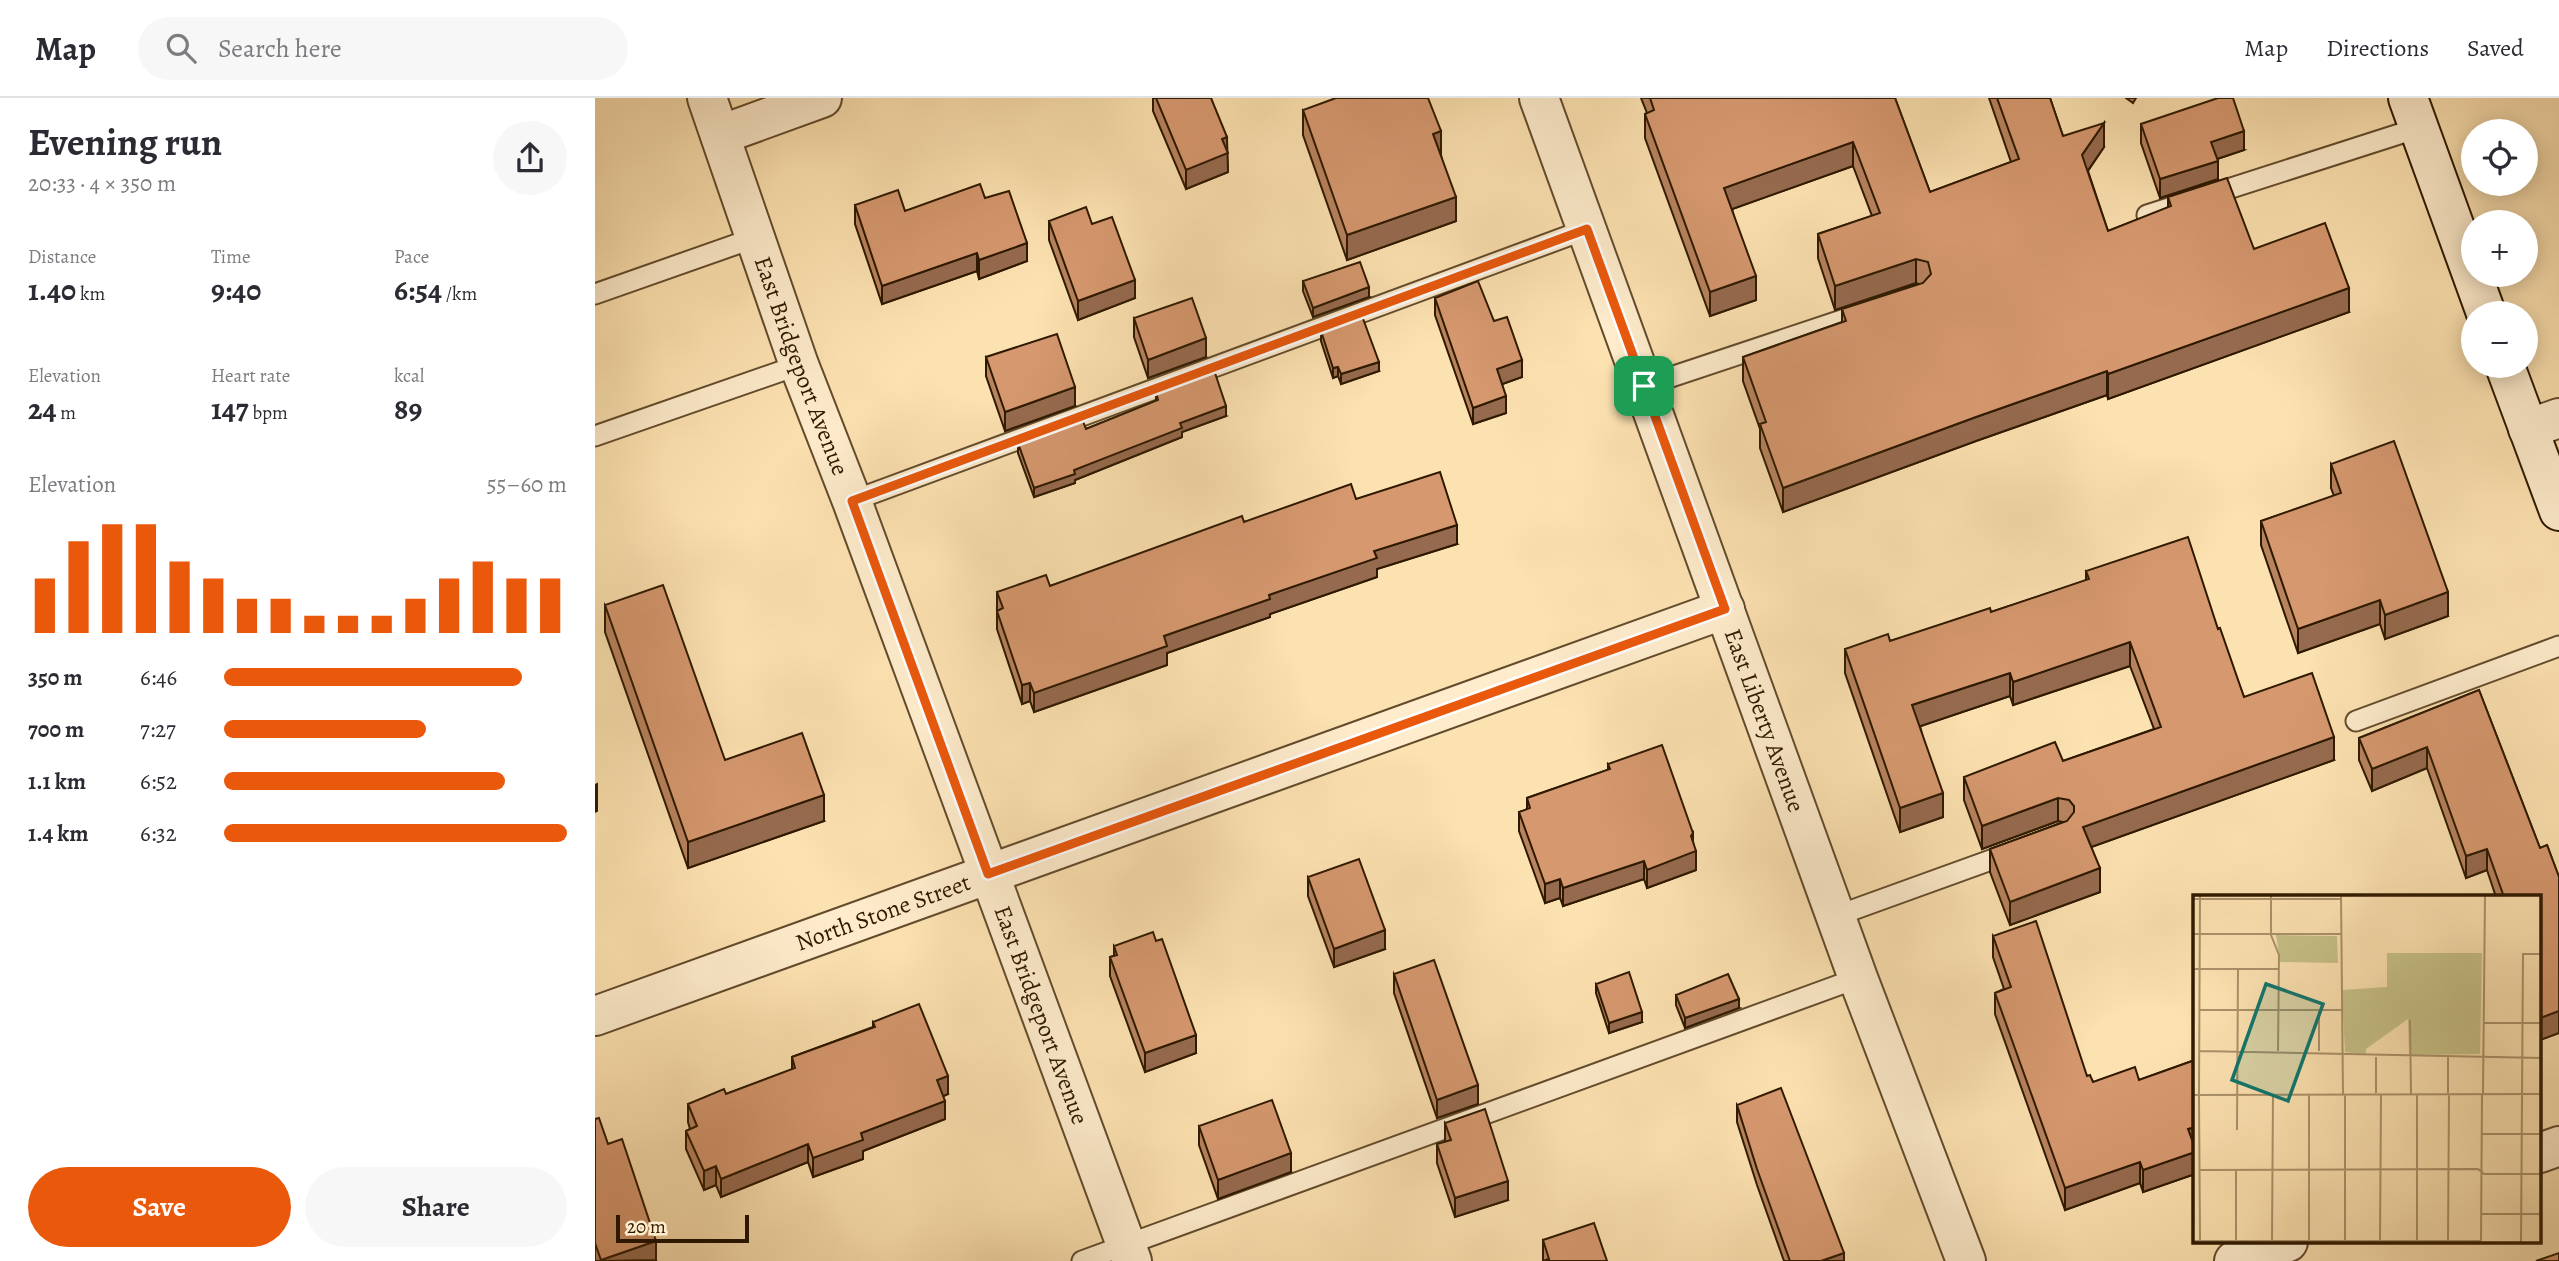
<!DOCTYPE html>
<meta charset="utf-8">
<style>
:root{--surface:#fff;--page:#f7f7f7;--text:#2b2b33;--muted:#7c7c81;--line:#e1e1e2;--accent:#ea580c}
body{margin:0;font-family:Alegreya,serif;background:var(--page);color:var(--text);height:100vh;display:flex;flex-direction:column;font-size:26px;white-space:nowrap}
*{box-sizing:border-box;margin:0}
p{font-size:23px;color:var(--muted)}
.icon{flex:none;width:38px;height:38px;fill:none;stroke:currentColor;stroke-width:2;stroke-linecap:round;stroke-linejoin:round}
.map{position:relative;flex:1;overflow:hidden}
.panel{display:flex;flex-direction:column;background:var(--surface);width:595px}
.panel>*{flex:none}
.buttons{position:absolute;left:1866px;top:21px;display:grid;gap:14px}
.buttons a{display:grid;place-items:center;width:77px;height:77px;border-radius:50%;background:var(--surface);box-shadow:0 4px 18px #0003;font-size:35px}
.scale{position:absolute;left:21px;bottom:18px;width:133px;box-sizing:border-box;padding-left:7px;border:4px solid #2e1900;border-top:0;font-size:19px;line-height:24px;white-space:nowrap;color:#2e1900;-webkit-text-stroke:5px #feeccc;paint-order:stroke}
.pin{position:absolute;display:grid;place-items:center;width:60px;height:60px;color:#fff;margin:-30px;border-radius:14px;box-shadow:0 4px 10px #0006}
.round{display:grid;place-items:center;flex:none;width:74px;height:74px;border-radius:37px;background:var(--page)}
.head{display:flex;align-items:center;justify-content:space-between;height:119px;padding:0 28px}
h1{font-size:38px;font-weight:600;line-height:52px}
.stats{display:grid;grid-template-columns:repeat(3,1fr);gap:10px;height:119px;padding:7px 28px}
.stats div{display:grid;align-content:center}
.stats b{font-size:30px;font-weight:600}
.stats small{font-size:19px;font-weight:400}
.stats p{font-size:19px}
.chart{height:196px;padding:14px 28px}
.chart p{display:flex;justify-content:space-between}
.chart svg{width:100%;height:126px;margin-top:7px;stroke:var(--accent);stroke-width:6}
.cta{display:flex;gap:14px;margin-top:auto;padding:14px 28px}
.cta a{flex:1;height:80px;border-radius:42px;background:var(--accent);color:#fff;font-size:28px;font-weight:600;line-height:80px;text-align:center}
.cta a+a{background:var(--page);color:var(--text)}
ul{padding:0 28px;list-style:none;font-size:23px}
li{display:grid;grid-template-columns:112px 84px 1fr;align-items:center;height:52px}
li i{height:18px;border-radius:9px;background:var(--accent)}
header{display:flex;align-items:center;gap:42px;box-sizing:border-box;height:98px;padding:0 35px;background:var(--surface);border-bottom:2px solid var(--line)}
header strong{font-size:33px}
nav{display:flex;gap:38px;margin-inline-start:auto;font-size:24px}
.search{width:490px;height:63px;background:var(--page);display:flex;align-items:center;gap:18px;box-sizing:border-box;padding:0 24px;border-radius:38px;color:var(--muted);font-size:26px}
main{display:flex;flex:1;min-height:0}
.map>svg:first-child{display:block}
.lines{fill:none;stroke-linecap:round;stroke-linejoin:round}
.service-casing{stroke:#624b2c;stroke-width:23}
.minor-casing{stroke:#624b2c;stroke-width:42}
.secondary-casing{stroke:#2e1900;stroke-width:42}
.service{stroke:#feeccc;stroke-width:19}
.minor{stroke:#feeccc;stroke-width:38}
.secondary{stroke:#feeccc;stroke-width:38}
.wall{fill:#b8835f;stroke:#2e1900;stroke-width:2}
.shaded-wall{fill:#966a4e;stroke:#2e1900;stroke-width:2}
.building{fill:#d6986f;stroke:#2e1900;stroke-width:2}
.route-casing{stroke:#fff;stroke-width:14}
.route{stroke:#ea580c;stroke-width:9}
.labels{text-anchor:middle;stroke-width:6;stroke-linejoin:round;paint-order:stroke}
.street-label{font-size:24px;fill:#2e1900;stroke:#feeccc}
.inset-road{fill:none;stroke:#aa926a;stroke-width:2}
.view{fill:#0f766e;fill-opacity:0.15;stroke:#0f766e;stroke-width:3.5}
.inset-edge{fill:none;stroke:#2e1900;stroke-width:3.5}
</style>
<header>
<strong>Map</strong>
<div class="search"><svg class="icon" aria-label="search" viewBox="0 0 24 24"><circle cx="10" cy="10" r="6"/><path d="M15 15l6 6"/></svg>Search here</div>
<nav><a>Map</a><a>Directions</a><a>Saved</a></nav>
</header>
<main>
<section class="panel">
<div class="head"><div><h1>Evening run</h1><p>20:33 · 4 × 350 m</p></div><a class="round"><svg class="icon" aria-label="share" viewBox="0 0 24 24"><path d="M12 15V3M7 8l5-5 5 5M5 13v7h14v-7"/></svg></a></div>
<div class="stats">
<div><p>Distance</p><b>1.40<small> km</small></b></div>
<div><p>Time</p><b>9:40</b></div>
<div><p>Pace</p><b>6:54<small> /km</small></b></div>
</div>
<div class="stats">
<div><p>Elevation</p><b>24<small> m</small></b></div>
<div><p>Heart rate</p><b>147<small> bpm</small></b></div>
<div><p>kcal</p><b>89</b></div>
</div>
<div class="chart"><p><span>Elevation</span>55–60 m</p>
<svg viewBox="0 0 160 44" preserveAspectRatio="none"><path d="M5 44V25M15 44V12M25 44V6M35 44V6M45 44V19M55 44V25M65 44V32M75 44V32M85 44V38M95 44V38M105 44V38M115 44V32M125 44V25M135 44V19M145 44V25M155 44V25"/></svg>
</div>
<ul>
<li><b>350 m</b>6:46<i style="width:87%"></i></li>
<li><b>700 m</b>7:27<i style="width:59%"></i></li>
<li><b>1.1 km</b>6:52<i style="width:82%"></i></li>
<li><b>1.4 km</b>6:32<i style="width:100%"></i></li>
</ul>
<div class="cta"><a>Save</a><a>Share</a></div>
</section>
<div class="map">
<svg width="1964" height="1163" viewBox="0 0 1964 1163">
<rect width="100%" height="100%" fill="#fde2b1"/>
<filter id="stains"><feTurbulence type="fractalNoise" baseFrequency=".00286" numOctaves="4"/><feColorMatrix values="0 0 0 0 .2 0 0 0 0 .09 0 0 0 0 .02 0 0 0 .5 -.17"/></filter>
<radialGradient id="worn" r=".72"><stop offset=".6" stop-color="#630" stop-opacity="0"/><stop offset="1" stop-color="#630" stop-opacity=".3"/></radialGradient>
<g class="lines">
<g class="service-casing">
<path id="service" d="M 1552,117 L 1823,30
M 0,196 L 162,139
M 1049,288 L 1271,214
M 0,338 L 204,267
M 257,403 L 992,131
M 1761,623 L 1964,548
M 1241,818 L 1418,754
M 487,1163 L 1263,880"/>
</g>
<g class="minor-casing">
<g id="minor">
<path id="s1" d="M 112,0 L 204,267 L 257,403 L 537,1163"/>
<path id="s2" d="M 944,0 L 1263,880 L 1371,1163"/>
<path d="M 125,37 L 227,0"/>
<path d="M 1933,331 L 1964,320"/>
<path id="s3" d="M 0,918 L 1130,511"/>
<path d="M 1945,1055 L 1964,1048"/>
<path d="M 1639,1163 L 1693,1144"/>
</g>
</g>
<g class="secondary-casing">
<path id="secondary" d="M 1813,0 L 1891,215
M 1910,268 L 1964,413"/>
</g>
<use href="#service" class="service"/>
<use href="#minor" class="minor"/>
<use href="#secondary" class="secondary"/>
</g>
<path class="wall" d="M 558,0 L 616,0 L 632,54 L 633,74 L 591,91 L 558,13 Z
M 1046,0 L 1300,0 L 1335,94 L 1416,64 L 1394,0 L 1455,0 L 1468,38 L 1509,49 L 1493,73 L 1513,133 L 1573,110 L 1573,99 L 1659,151 L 1754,214 L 1513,301 L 1512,297 L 1381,343 L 1188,414 L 1165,350 L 1165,331 L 1148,283 L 1148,259 L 1247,224 L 1247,211 L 1324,186 L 1321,185 L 1240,212 L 1223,160 L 1223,136 L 1277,118 L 1258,68 L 1137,111 L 1161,202 L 1115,218 L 1050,40 L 1050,16 L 1052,15 Z
M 1531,0 L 1541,0 L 1538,5 Z
M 708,12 L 846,57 L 861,123 L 752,162 L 708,37 Z
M 1546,26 L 1649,52 L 1622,61 L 1623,81 L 1565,100 L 1546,45 Z
M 390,100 L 432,163 L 384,181 L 382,173 L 287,206 L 260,126 L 260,107 L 310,113 Z
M 454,123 L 497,126 L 540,200 L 483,222 L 454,142 Z
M 708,183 L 774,199 L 718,219 L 708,193 Z
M 840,200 L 899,223 L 927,279 L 907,286 L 911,315 L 878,326 L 840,217 Z
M 539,220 L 611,259 L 553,280 L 539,239 Z
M 726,233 L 784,273 L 746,286 L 743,278 L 738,280 L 726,243 Z
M 391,259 L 480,308 L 410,333 L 391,278 Z
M 561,294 L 631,318 L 587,334 L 587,339 L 480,382 L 480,385 L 439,399 L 423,355 L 423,345 L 491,331 L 561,303 Z
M 1736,366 L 1853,518 L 1790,541 L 1785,526 L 1703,555 L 1666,447 L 1666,423 L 1739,398 L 1736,390 Z
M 761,401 L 862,446 L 782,471 L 782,479 L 675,516 L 675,519 L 572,555 L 572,567 L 439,614 L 435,603 L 427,606 L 402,531 L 402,494 L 455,488 L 649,424 Z
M 1491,473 L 1623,531 L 1649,599 L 1739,662 L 1496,749 L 1505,794 L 1415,827 L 1395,774 L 1395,751 L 1468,724 L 1463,723 L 1387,751 L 1369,702 L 1369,679 L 1468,663 L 1559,631 L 1535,568 L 1418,607 L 1415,598 L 1325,628 L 1348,719 L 1305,734 L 1250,575 L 1250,551 L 1295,543 L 1396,514 L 1491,483 Z
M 10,507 L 130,662 L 229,723 L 93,770 L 10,534 Z
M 1884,592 L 1945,750 L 1952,747 L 1964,779 L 1964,935 L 1945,942 L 1945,799 L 1901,799 L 1892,772 L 1871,780 L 1832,670 L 1777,693 L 1764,662 L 1764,640 Z
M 1013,666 L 1098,743 L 1101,772 L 1052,790 L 1049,781 L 968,808 L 965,800 L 950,805 L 924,733 L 924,714 L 932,712 L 932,700 L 1013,672 Z
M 713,779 L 790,851 L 739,869 L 713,798 Z
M 1398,838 L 1492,978 L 1498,984 L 1544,982 L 1600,962 L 1600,1076 L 1548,1094 L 1545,1085 L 1470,1112 L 1400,916 L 1400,895 L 1409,891 L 1398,859 Z
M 519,848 L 601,955 L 550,974 L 515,878 L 515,859 L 519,858 Z
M 799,876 L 883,1006 L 842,1020 L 799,895 Z
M 1001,886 L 1047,924 L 1014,935 L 1001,895 Z
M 1081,897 L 1144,910 L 1090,930 L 1081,907 Z
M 278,924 L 353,996 L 348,998 L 350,1021 L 268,1053 L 268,1061 L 218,1079 L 213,1064 L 126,1099 L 121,1087 L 109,1092 L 91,1051 L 91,1033 L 95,1031 L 93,1024 L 93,1006 L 131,996 L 197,972 L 197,959 L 278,929 Z
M 1142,1007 L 1249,1163 L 1189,1163 L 1162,1087 L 1142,1024 Z
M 0,1021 L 13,1046 L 61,1162 L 0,1163 Z
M 850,1025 L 913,1102 L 860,1119 L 842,1065 L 842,1046 L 850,1044 Z
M 604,1028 L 696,1074 L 623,1101 L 604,1047 Z
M 948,1142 L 1012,1163 L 948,1163 Z"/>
<path class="shaded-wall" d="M 1509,25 L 1509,49 L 1487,81 L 1487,57 Z
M 846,33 L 846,58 L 838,36 Z
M 1649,33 L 1649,52 L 1616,63 L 1616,44 Z
M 632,39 L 633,74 L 591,91 L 591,72 L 627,41 Z
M 1258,44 L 1258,68 L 1129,114 L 1129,90 Z
M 1623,63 L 1623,81 L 1565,100 L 1565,81 Z
M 861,99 L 861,123 L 752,162 L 752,137 Z
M 432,145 L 432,163 L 384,181 L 384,162 Z
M 382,155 L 382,173 L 287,206 L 287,188 Z
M 1321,161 L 1321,185 L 1240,212 L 1240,188 Z
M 1161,178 L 1161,202 L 1115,218 L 1115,194 Z
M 540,182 L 540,200 L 483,222 L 483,203 Z
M 774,189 L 774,199 L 718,219 L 718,210 Z
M 1754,190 L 1754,214 L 1513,301 L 1513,276 Z
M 611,240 L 611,259 L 553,280 L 553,262 Z
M 927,262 L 927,279 L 902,288 L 902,271 Z
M 784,264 L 784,273 L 746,286 L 746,276 Z
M 743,269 L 743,278 L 738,280 L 738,270 Z
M 1512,273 L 1512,297 L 1381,343 L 1188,414 L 1188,390 L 1381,319 Z
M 480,289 L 480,308 L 410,333 L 410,314 Z
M 911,298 L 911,315 L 878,326 L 878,310 Z
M 631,308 L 631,318 L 587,334 L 587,339 L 480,382 L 480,385 L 439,399 L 439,390 L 585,325 Z
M 862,427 L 862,446 L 782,471 L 782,479 L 675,516 L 675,519 L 572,555 L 572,567 L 439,614 L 439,595 L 569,538 L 674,497 L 779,453 Z
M 1853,494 L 1853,518 L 1790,541 L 1790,517 Z
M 1785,502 L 1785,526 L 1703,555 L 1703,531 Z
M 1535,544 L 1535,568 L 1418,607 L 1418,584 Z
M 1415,575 L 1415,598 L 1317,631 L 1317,607 Z
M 435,585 L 435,603 L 427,606 L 427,587 Z
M 1739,639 L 1739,662 L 1488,752 L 1488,729 Z
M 1832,649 L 1832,670 L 1777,693 L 1777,671 Z
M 2,686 L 2,713 L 0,714 L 0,687 Z
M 1348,695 L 1348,719 L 1305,734 L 1305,710 Z
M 229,697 L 229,723 L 93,770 L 93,744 Z
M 1463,700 L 1463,723 L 1387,751 L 1387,728 Z
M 1098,735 L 1098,753 L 1101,753 L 1101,772 L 1052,790 L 1052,772 L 1096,738 Z
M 1892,751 L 1892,772 L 1871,780 L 1871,758 Z
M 1049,763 L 1049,781 L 968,808 L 968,790 Z
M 1505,770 L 1505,794 L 1415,827 L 1415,804 Z
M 965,781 L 965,800 L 950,805 L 950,786 Z
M 790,832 L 790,851 L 739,869 L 739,851 Z
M 1144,901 L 1144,910 L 1090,930 L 1090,920 Z
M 1964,913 L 1964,935 L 1945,942 L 1945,920 Z
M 1047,914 L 1047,924 L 1014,935 L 1014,925 Z
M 601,937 L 601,955 L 550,974 L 550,955 Z
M 353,978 L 353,996 L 342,1001 L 342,982 Z
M 883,987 L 883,1006 L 842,1020 L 842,1002 Z
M 350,1003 L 350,1021 L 268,1053 L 268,1061 L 218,1079 L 218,1060 L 266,1035 Z
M 1600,1029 L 1600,1051 L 1593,1031 Z
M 213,1046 L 213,1064 L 126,1099 L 126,1081 Z
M 1600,1054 L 1600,1076 L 1548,1094 L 1548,1072 Z
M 696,1055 L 696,1074 L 623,1101 L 623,1082 Z
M 1545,1064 L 1545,1085 L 1470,1112 L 1470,1090 Z
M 121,1068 L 121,1087 L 109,1092 L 109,1073 Z
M 913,1083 L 913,1102 L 860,1119 L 860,1100 Z
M 61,1143 L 61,1162 L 6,1163 L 6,1162 Z
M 1249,1155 L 1249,1163 L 1226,1163 Z"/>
<path class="building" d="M 561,0 L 616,0 L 632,39 L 627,41 L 633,55 L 591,72 Z
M 741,0 L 833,0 L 846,33 L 838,36 L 861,99 L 752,137 L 708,12 Z
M 1055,0 L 1300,0 L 1335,94 L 1424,61 L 1402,0 L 1455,0 L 1468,38 L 1509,25 L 1487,57 L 1513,133 L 1576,108 L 1573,99 L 1632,80 L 1659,151 L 1730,125 L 1754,190 L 1513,276 L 1512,273 L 1381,319 L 1188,390 L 1165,326 L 1171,324 L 1148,259 L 1251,223 L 1247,211 L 1328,185 L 1336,176 L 1333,164 L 1321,161 L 1240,188 L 1223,136 L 1285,115 L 1258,44 L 1129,90 L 1161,178 L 1115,194 L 1050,16 L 1059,12 Z
M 1623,0 L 1638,0 L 1649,33 L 1616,44 L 1623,63 L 1565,81 L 1546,26 Z
M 385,86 L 390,100 L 414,93 L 432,145 L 384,162 L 382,155 L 287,188 L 260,107 L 303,92 L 310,113 Z
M 491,109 L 497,126 L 517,119 L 540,182 L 483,203 L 454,123 Z
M 765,164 L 774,189 L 718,210 L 708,183 Z
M 883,183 L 899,223 L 912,219 L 927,262 L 902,271 L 911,298 L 878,310 L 840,200 Z
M 597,200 L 611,240 L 553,262 L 539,220 Z
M 767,218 L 784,264 L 746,276 L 743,269 L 738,270 L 726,233 Z
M 462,236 L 480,289 L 410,314 L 391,259 Z
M 619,272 L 631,308 L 585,325 L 587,330 L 479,372 L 480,376 L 439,390 L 423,345 L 487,321 L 491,331 L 563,302 L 561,294 Z
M 1799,343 L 1853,494 L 1790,517 L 1785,502 L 1703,531 L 1666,423 L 1746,395 L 1736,366 Z
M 845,374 L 862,427 L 779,453 L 782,460 L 674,497 L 675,501 L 569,538 L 572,548 L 439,595 L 435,585 L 427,587 L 402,513 L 408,510 L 402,494 L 451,477 L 455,488 L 647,418 L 649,424 L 756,386 L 761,401 Z
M 1593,439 L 1623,531 L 1625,530 L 1649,599 L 1717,575 L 1739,639 L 1488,729 L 1505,770 L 1415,804 L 1395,751 L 1472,723 L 1479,714 L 1479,708 L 1474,702 L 1463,700 L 1387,728 L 1369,679 L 1460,644 L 1468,663 L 1566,629 L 1535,544 L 1418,584 L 1415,575 L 1317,607 L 1348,695 L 1305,710 L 1250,551 L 1293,536 L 1295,543 L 1395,510 L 1396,514 L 1494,481 L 1491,473 Z
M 68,487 L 130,662 L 207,635 L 229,697 L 93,744 L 10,507 Z
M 1884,592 L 1945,750 L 1952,747 L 1964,779 L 1964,913 L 1945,920 L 1945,799 L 1909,799 L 1892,751 L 1871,758 L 1832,649 L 1777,671 L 1764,640 Z
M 1067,647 L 1098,735 L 1096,738 L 1101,753 L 1052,772 L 1049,763 L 968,790 L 965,781 L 950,786 L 924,714 L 935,710 L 932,700 L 1015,671 L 1013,666 Z
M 764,761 L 790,832 L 739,851 L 713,779 Z
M 1441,823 L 1492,978 L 1495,977 L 1498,984 L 1540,969 L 1544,982 L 1600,962 L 1600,1029 L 1593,1031 L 1600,1050 L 1600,1054 L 1548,1072 L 1545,1064 L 1470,1090 L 1400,895 L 1416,889 L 1398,838 Z
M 558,834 L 561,843 L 567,841 L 601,937 L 550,955 L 515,859 L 522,857 L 519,848 Z
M 839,862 L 883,987 L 842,1002 L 799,876 Z
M 1034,874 L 1047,914 L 1014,925 L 1001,886 Z
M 1133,876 L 1144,901 L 1090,920 L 1081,897 Z
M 324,906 L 353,978 L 342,982 L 350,1003 L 266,1035 L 268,1042 L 218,1060 L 213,1046 L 126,1081 L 121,1068 L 109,1073 L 91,1033 L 102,1028 L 93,1006 L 129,991 L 131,996 L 200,970 L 197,959 L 280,929 L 278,924 Z
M 1186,990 L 1249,1155 L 1226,1163 L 1195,1163 L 1162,1071 L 1142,1007 Z
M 677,1002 L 696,1055 L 623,1082 L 604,1028 Z
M 890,1011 L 913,1083 L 860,1100 L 842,1046 L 856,1042 L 850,1025 Z
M 4,1020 L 13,1046 L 27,1041 L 61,1143 L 6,1162 L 0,1145 L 0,1021 Z
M 999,1125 L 1012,1163 L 948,1163 L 954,1161 L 948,1142 Z
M 1964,1155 L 1964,1163 L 1941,1163 Z"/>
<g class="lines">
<g class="route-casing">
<path id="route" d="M 992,131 L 1130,511 L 393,776 L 257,403 Z"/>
</g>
<use href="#route" class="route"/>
</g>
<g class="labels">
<g class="street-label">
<text dy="8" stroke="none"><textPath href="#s1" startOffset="284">East Bridgeport Avenue</textPath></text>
<text dy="8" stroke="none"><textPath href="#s2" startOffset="662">East Liberty Avenue</textPath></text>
<text dy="8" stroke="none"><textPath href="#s3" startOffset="306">North Stone Street</textPath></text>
<text dy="8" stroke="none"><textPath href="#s1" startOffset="976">East Bridgeport Avenue</textPath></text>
</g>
</g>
<g transform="translate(1598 797)">
<rect width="348" height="348" fill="#fde2b1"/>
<path d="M 83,40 L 144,41 L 145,68 L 87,67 ZM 194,58 L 289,58 L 287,159 L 216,160 L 215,124 L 173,154 L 173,160 L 152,157 L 149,95 L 194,92 Z" fill="#c7c187"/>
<path class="inset-road" d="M 78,0 L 78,40 L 86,60 L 85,156M 148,0 L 150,200M 164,0 L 200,0M 0,4 L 148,4M 0,39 L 148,39M 0,74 L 85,74M 7,115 L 150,115M 217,125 L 218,200M 291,128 L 349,128M 7,156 L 349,163M 126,156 L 126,116M 183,198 L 183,162M 255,198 L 255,162M 290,198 L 292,0M 0,200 L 349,199M 6,200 L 7,346M 6,200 L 7,0M 44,235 L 45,74M 288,239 L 349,239M 6,275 L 285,274 L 291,279 L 349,279M 43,275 L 43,346M 288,319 L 349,319M 0,346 L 288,346M 79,346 L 80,200M 116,346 L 116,200M 152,346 L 152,200M 187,346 L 188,200M 224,346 L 224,200M 255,346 L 256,200M 288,346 L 289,200M 328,348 L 330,59 L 349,59"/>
<path class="view" d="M 73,89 L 130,109 L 95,206 L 39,185 Z"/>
<rect width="348" height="348" class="inset-edge"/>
</g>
<rect width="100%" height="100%" filter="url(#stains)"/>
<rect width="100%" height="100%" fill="url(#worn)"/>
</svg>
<div class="buttons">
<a><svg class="icon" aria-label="locate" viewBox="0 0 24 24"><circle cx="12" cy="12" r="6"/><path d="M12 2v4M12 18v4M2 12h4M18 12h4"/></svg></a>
<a>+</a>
<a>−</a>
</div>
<div class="scale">20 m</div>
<div class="pin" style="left:1049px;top:288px;background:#1e9e55"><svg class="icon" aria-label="arrive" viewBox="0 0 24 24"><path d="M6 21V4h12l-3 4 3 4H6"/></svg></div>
</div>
</main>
